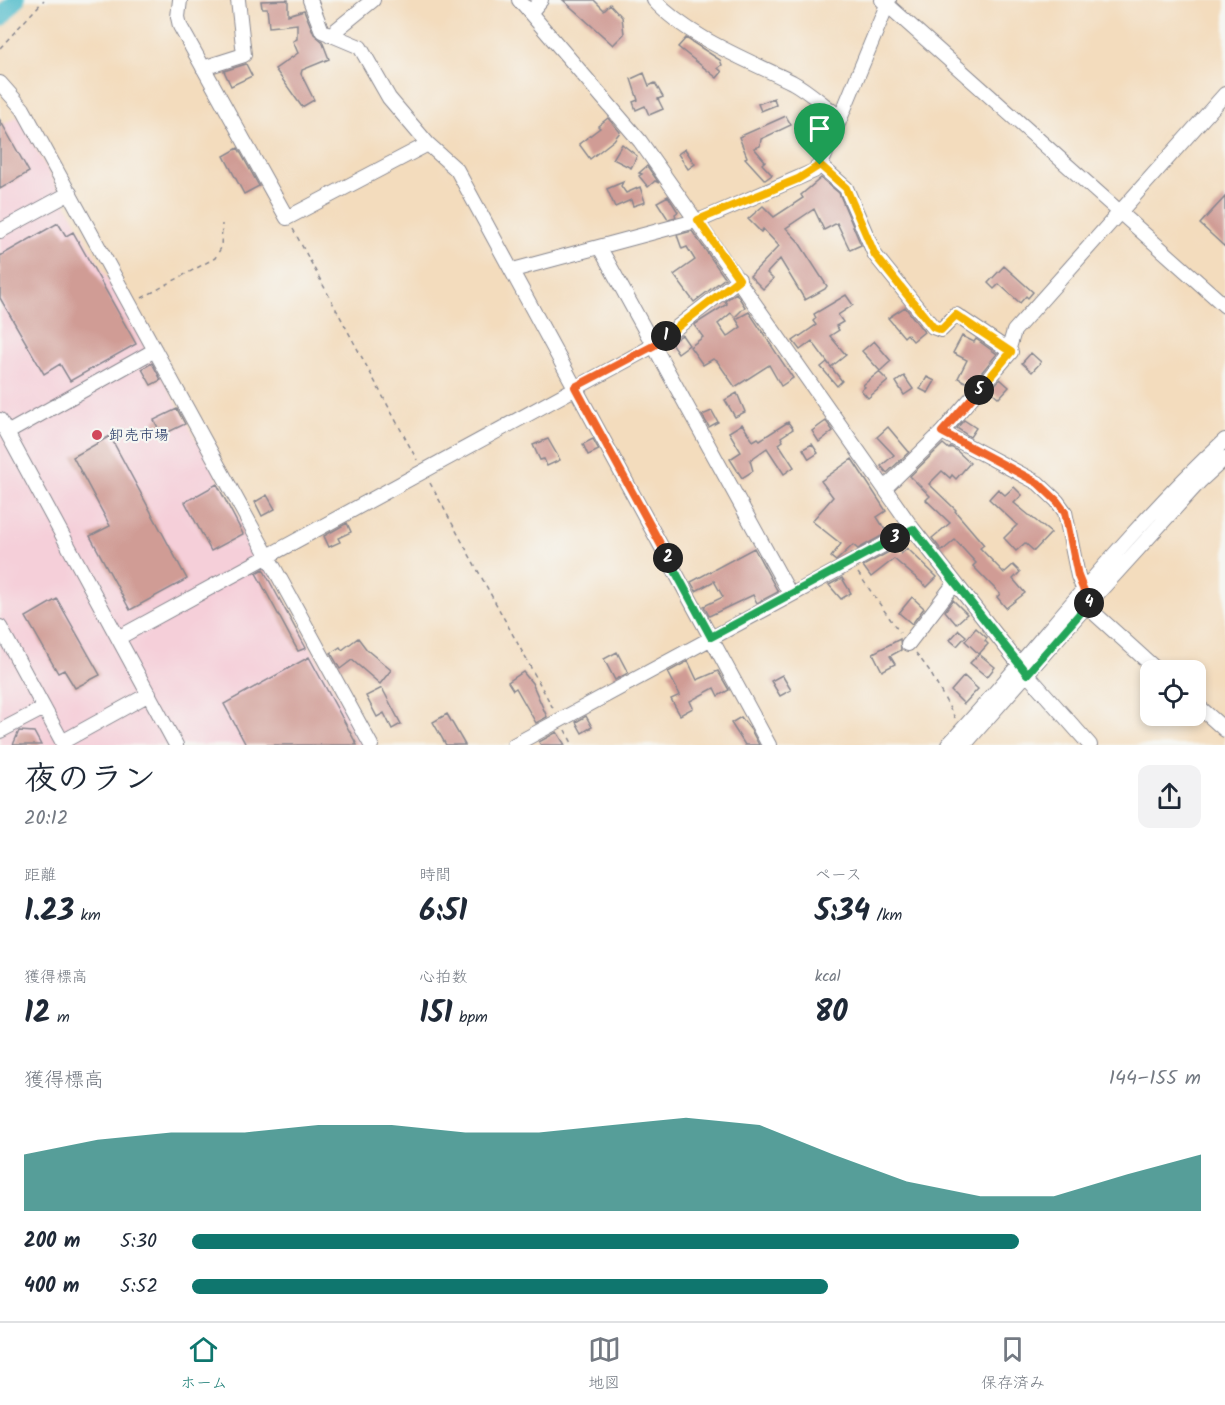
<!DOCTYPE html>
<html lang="ja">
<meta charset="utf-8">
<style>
:root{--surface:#fff;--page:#f2f2f3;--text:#1f2937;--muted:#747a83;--line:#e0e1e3;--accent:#0f766e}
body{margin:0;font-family:Kalam,"Klee One",sans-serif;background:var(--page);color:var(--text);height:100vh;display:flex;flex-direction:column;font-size:22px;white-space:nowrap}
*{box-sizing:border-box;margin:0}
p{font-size:20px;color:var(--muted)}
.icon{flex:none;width:33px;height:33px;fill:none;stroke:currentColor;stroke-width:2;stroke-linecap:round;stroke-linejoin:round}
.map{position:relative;height:745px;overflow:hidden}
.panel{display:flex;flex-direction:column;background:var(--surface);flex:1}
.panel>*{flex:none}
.tools{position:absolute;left:1140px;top:660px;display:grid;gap:12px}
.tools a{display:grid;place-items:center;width:66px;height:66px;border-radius:12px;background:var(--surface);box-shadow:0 3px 9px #0003;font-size:30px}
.pin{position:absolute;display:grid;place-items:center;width:51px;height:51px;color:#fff;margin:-62px -26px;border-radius:50% 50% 50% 0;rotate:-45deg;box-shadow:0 0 6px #0007}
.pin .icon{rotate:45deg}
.km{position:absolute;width:30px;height:30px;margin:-15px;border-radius:50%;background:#222;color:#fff;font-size:16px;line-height:30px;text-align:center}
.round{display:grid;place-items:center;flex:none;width:63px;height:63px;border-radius:12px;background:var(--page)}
.summary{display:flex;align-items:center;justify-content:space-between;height:102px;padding:0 24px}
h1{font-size:33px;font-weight:700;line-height:45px}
.stats{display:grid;grid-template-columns:repeat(3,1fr);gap:9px;height:102px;padding:6px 24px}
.stats div{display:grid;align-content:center}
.stats b{font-size:30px;font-weight:700}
.stats small{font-size:16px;font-weight:400}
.stats p{font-size:16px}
.chart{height:168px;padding:12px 24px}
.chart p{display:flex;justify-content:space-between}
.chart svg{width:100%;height:108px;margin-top:6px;fill:var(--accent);opacity:.7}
ul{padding:0 24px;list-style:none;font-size:20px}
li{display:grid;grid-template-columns:96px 72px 1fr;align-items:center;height:45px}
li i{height:15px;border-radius:8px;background:var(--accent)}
.tabs{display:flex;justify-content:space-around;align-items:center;height:84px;border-top:2px solid var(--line);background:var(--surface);font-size:16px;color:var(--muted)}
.tabs a{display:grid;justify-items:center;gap:3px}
.tabs .current{color:var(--accent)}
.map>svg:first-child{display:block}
.built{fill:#f5cfd9}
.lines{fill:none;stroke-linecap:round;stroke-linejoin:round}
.river{stroke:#4fbbca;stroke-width:18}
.building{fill:#d09c95}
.minor-casing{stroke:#87868e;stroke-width:16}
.path{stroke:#87868e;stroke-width:1.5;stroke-dasharray:4.5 4.5;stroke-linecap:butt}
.minor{stroke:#fff;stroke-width:14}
.split-1-casing{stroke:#fff;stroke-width:12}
.split-2-casing{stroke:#fff;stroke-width:12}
.split-3-casing{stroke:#fff;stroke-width:12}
.split-4-casing{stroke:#fff;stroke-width:12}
.split-5-casing{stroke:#fff;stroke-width:12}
.split-6-casing{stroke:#fff;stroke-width:12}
.split-1{stroke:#f5b400;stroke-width:8}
.split-2{stroke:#f0652b;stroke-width:8}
.split-3{stroke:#22a559;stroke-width:8}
.split-4{stroke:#22a559;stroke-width:8}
.split-5{stroke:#f0652b;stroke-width:8}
.split-6{stroke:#f5b400;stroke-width:8}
.poi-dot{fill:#d1495b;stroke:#f6f6f2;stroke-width:2}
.labels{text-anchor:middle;stroke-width:4.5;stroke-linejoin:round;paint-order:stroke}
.poi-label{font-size:15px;fill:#1b2f5e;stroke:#f6f6f2;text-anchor:start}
</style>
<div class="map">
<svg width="1225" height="745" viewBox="0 0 1225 745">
<rect width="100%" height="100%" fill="#f6f6f2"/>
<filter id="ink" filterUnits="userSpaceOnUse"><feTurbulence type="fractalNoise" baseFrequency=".0167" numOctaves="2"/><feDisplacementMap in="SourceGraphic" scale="12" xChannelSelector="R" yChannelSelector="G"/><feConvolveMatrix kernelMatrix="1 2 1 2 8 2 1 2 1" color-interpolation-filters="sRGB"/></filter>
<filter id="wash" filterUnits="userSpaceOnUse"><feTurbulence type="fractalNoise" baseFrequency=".008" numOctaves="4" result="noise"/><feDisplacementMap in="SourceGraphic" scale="24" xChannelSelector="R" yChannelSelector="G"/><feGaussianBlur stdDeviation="1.35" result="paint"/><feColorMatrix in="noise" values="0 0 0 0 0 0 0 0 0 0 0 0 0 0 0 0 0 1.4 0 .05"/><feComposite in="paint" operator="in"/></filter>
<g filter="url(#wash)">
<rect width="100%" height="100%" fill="#f3dcbd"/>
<path class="built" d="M 18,116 L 365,745 L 0,745 L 0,126 Z"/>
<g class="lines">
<path class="river" d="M 0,18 L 16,0"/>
</g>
<g id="blocks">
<path class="building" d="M 288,0 L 288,15 L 304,10 L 314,34 L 322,41 L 329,59 L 302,70 L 301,74 L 314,100 L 302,107 L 275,69 L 298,53 L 293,41 L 297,39 L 297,24 L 269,27 L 267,8 L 262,8 L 261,1 Z
M 563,0 L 594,0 L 604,10 L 610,4 L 622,17 L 624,34 L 613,45 Z
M 686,38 L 720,60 L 722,65 L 718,68 L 722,72 L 717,78 L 678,47 Z
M 246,64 L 252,76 L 231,86 L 224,71 Z
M 644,73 L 649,86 L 655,83 L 663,97 L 658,99 L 663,109 L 649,115 L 645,106 L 636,110 L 633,102 L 638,100 L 631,79 Z
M 774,98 L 776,105 L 761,111 L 758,104 Z
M 786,116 L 791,125 L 761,139 L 760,146 L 754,148 L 765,161 L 762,164 L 772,175 L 765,180 L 745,158 L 747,157 L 739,137 Z
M 608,118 L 620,132 L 614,140 L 590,159 L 579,144 L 600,128 L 598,126 Z
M 0,120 L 29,172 L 0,189 Z
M 622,144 L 637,156 L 631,168 L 613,159 Z
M 238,148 L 259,186 L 244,194 L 224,156 Z
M 685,149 L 695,164 L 688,169 L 678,154 Z
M 647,166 L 659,183 L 655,181 L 648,187 L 639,176 L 642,174 L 639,173 Z
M 821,178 L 839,193 L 861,245 L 850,250 L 837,223 L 824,230 L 814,209 L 786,228 L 798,241 L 827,286 L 825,289 L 805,300 L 780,259 L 767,273 L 773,279 L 763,289 L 750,276 L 779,246 L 763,229 L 761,232 L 748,219 L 763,206 L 774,217 L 803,198 L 801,195 Z
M 623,182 L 621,186 L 626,193 L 640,187 L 645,202 L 633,206 L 631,200 L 615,207 L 607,189 Z
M 668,196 L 678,212 L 675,214 L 676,217 L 668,219 L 657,202 Z
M 1225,197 L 1225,247 L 1200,224 Z
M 58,223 L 66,236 L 73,232 L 136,344 L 70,381 L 60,364 L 44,374 L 0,298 L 0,256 Z
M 692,231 L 725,278 L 694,302 L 674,275 L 695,260 L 687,247 L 682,249 L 677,235 Z
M 1004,266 L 1033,292 L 1028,298 L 1026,296 L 1020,303 L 999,284 L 994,289 L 988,283 Z
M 736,293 L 745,307 L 735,317 L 731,313 L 718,324 L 727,337 L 741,327 L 736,319 L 749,312 L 793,378 L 781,386 L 769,365 L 735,387 L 717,361 L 713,359 L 703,365 L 690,347 L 703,337 L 694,325 L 727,304 L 725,301 Z
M 846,295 L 853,305 L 838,315 L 843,322 L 836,326 L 839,330 L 830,336 L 846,355 L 831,367 L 812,341 L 800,350 L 793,341 L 816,325 L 813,321 L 816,318 L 814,314 Z
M 905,307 L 924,332 L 913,341 L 907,334 L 904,337 L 888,318 Z
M 682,335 L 689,345 L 678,353 L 671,343 Z
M 962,336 L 974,342 L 976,339 L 997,354 L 971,385 L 958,378 L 967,360 L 953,353 Z
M 874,341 L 891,361 L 880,371 L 862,351 Z
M 1031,353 L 1041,362 L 1032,372 L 1022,363 Z
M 827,362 L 842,381 L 837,386 L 821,367 Z
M 152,363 L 161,380 L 151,385 L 142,369 Z
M 879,372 L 888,381 L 868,398 L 861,390 L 865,387 L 863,385 Z
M 904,376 L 913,389 L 904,395 L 896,382 Z
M 927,377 L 935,381 L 928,393 L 920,389 Z
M 1000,379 L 1009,387 L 999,398 L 990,390 Z
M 737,393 L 745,412 L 735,417 L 725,400 Z
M 177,409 L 185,424 L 162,435 L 154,420 Z
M 712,411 L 718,422 L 709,427 L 702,415 Z
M 964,420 L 976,428 L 970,437 L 957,428 Z
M 826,421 L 833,431 L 819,442 L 812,431 Z
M 788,422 L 793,429 L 781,437 L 783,441 L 779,444 L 794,467 L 784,474 L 767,448 L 750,460 L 753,471 L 742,478 L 730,459 L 741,452 L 729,432 L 742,424 L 753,441 L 758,438 L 760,440 Z
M 888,427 L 909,452 L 887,473 L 881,466 L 894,455 L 877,437 Z
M 110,436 L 187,579 L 130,610 L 90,536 L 110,526 L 73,457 Z
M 548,439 L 560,460 L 547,466 L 544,459 L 540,460 L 533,445 Z
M 593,439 L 599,450 L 588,455 L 583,444 Z
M 812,444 L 818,453 L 809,459 L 803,449 Z
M 943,444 L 949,449 L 951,447 L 956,450 L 970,463 L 956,479 L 952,475 L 950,478 L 942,471 L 929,484 L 956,510 L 955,511 L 984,545 L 980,548 L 1004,573 L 1013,565 L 1020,572 L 1013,579 L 1025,593 L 1006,608 L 997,597 L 1000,594 L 973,566 L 976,563 L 955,540 L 942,551 L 932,538 L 950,523 L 926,500 L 930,496 L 910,476 Z
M 852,459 L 886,511 L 877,517 L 887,533 L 858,549 L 853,545 L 836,561 L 831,557 L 841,544 L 812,521 L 833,497 L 821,481 Z
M 217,484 L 243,534 L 211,551 L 185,502 Z
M 1014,487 L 1022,495 L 1014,503 L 1051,533 L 1034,551 L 1025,543 L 1016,551 L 1004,538 L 1017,525 L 989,499 L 998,489 L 1005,495 Z
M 267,495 L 275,509 L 262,516 L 255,502 Z
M 347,523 L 351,532 L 338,538 L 340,542 L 329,547 L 324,536 Z
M 898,547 L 901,554 L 907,548 L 937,577 L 927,587 L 894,559 L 871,577 L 863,566 Z
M 754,548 L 778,592 L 757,603 L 753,595 L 709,616 L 704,606 L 723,597 L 714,581 L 696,591 L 691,582 Z
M 263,569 L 306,648 L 298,651 L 256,573 Z
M 842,578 L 851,593 L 841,599 L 829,585 Z
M 912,597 L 924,608 L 912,624 L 899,613 Z
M 57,599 L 100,675 L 75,688 L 64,670 L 58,673 L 26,617 Z
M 953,600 L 967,614 L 956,624 L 945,611 Z
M 976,628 L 987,638 L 985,641 L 988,644 L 979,654 L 965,641 Z
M 959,630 L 966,636 L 957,646 L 950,640 Z
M 358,638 L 367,650 L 391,670 L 380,684 L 352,660 L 340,669 L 331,653 L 340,647 L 342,650 Z
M 900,639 L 901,650 L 890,656 L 895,664 L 882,671 L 873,653 Z
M 617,652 L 628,673 L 615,680 L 604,659 Z
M 979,654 L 995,667 L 987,677 L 970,663 Z
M 309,657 L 357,745 L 246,745 L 224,704 Z
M 688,661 L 697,680 L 718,671 L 729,690 L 718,696 L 714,688 L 690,701 L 693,708 L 680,715 L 671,699 L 680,695 L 668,672 Z
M 523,672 L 532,683 L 547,717 L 536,723 L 516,688 L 513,690 L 508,682 Z
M 782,675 L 791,690 L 780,696 L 771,681 Z
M 964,676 L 978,689 L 964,704 L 951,691 Z
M 382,688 L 401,724 L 392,729 L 384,713 L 377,717 L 366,696 Z
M 447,714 L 465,745 L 446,745 L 433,722 Z
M 586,716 L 592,727 L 582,733 L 576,722 Z
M 741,717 L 751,730 L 759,745 L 745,745 L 731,723 Z
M 19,731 L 34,732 L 41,745 L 13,745 Z
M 557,732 L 565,745 L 541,745 L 539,742 Z"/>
</g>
</g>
<g filter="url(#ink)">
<use href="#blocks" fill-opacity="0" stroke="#87868e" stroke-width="1.5"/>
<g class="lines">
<g class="minor-casing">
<path id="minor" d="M 180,0 L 178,17 L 180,26 L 287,218 L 428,144
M 310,0 L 322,31 L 360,47 L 389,98 L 428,144 L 457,170 L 769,745
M 519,0 L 640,141 L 913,529 L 1027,674 L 1090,745
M 654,0 C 687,37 748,60 792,82 C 809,91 824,106 840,117
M 882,0 L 1225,306
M 530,13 L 541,0
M 330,35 L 373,0
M 203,68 L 244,55 L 238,0
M 0,83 L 23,109 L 371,745
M 820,165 L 846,188 L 875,255 L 933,327 L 941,330 L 956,315 L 1011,352 L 942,432 L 885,488
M 0,231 L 70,193
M 600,248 L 790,594
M 513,270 L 703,219 L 814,171 L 823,160 L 889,0
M 1009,348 L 1014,331 L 1225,94
M 0,420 L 176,745
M 942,432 L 1038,483 L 1057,501 L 1065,512 L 1078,576 L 1093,612 L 1157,670
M 7,433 L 155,350
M 0,627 L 64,745
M 118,638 L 653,346 L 739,279
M 908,644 L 955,583
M 1196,704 L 1225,730
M 0,731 L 44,708
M 62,742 L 149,694
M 514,745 L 913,529
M 948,745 C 1041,644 1124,533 1225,440
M 964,745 L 1089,603 L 1200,481 L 1225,458"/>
</g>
<path class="path" d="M 0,48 L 44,0
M 293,229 L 417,460
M 142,298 L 215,258 L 221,248 L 222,224
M 430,483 L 554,710
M 858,573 L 900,633
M 916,653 L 929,670 L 955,718
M 565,730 L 573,745"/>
<use href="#minor" class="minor"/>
</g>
</g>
<g class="lines" filter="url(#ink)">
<g class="split-1-casing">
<path id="split-1" d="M 666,336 L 739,279 L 698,220 L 798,179 L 820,165"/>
</g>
<g class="split-2-casing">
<path id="split-2" d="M 666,336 L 653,346 L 575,387 L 668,558"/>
</g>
<g class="split-3-casing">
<path id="split-3" d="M 668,558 L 711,637 L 895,538"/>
</g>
<g class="split-4-casing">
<path id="split-4" d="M 895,538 L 913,529 L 1027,674 L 1089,603"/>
</g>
<g class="split-5-casing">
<path id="split-5" d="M 979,390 L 942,432 L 1038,483 L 1057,501 L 1065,512 L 1078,576 L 1089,603"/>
</g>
<g class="split-6-casing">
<path id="split-6" d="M 820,165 L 846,188 L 875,255 L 933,327 L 941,330 L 956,315 L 1011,352 L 979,390"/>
</g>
<use href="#split-1" class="split-1"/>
<use href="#split-2" class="split-2"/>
<use href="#split-3" class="split-3"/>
<use href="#split-4" class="split-4"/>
<use href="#split-5" class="split-5"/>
<use href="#split-6" class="split-6"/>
</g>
<circle class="poi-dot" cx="97" cy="435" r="6"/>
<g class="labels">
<g class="poi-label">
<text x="109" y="440">卸売市場</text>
</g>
</g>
</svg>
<div class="tools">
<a><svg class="icon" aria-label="locate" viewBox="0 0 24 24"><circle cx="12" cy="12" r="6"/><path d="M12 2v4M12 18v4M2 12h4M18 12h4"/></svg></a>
</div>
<div class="pin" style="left:820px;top:165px;background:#1e9e55"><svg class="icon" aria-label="arrive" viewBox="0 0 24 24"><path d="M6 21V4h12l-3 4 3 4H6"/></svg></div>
<b class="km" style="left:666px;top:336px">1</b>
<b class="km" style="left:668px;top:558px">2</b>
<b class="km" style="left:895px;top:538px">3</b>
<b class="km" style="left:1089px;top:603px">4</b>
<b class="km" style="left:979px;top:390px">5</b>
</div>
<section class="panel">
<div class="summary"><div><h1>夜のラン</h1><p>20:12</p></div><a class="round"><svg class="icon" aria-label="share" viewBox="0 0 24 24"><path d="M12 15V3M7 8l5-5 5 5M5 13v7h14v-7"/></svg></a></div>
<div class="stats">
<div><p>距離</p><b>1.23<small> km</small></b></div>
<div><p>時間</p><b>6:51</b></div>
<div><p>ペース</p><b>5:34<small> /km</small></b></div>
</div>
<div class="stats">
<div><p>獲得標高</p><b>12<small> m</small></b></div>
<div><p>心拍数</p><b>151<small> bpm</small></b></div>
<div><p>kcal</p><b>80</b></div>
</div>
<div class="chart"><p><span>獲得標高</span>144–155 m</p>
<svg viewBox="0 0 160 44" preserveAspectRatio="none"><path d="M0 44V21L10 15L20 12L30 12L40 9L50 9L60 12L70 12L80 9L90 6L100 9L110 21L120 32L130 38L140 38L150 29L160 21V44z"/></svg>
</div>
<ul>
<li><b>200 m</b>5:30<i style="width:82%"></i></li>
<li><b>400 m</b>5:52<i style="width:63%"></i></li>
</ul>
</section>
<nav class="tabs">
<a class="current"><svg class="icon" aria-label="home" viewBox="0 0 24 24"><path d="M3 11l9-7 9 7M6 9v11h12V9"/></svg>ホーム</a>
<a><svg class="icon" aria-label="map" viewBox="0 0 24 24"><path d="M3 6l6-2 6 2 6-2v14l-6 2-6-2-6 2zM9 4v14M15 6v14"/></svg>地図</a>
<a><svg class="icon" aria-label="saved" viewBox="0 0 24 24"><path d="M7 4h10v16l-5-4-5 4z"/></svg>保存済み</a>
</nav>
